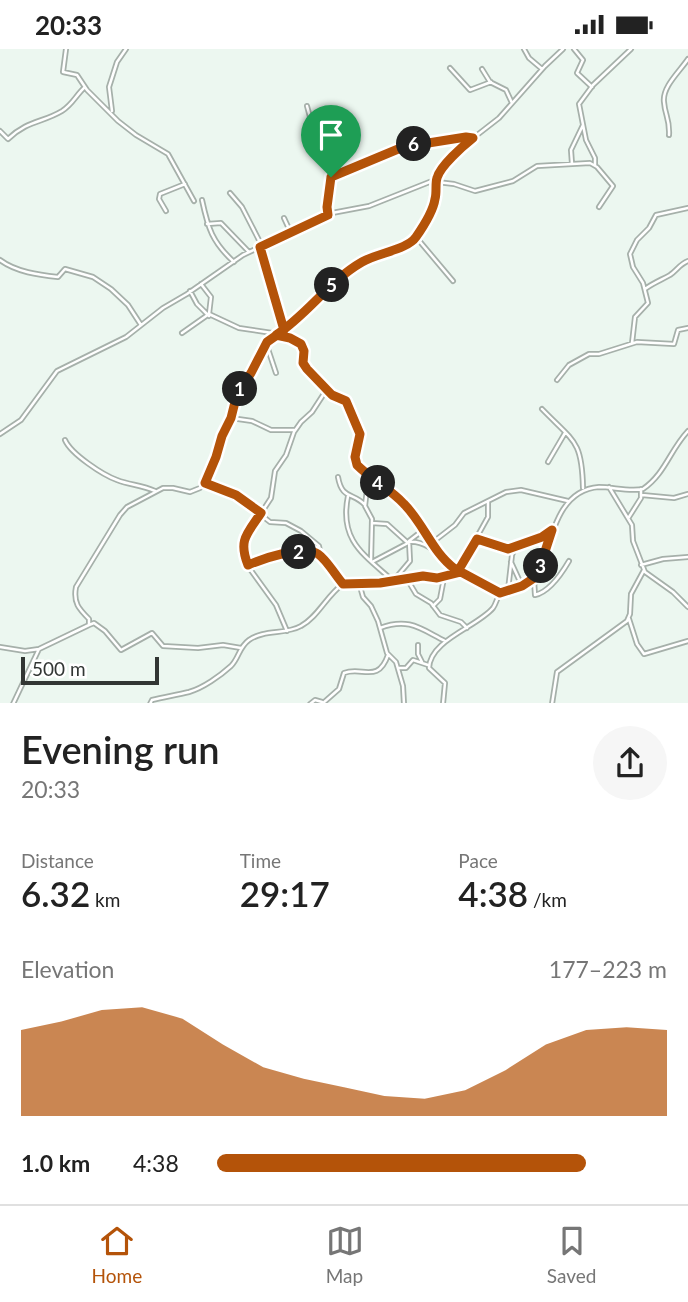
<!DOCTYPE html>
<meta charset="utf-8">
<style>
:root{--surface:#fff;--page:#f6f6f6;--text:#222;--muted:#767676;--line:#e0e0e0;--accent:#b45309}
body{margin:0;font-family:Lato,sans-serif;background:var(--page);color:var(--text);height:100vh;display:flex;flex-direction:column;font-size:26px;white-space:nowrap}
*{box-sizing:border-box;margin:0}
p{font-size:23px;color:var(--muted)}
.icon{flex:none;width:38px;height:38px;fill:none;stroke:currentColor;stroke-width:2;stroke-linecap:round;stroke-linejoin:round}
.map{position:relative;height:654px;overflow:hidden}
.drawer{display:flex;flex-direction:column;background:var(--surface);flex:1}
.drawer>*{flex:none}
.scale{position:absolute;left:21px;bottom:18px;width:138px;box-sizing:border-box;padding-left:7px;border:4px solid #323634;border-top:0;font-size:19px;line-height:24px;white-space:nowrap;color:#323634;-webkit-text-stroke:5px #fff;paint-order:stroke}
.pin{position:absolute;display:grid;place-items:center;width:60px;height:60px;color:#fff;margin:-72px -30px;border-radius:50% 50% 50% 0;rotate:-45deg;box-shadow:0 0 7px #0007}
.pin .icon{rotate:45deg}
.km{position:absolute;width:35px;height:35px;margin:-18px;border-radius:50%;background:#222;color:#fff;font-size:19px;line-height:35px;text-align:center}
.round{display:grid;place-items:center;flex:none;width:74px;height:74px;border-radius:37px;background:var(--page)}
.headline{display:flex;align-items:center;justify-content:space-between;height:119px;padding:0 21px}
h1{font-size:38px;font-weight:600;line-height:52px}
.metrics{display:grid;grid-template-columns:repeat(3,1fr);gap:10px;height:119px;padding:7px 21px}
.metrics div{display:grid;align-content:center}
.metrics b{font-size:35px;font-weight:600}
.metrics small{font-size:19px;font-weight:400}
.metrics p{font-size:19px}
.chart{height:196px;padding:14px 21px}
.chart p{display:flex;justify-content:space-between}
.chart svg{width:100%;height:126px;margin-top:7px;fill:var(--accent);opacity:.7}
ul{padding:0 21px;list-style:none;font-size:23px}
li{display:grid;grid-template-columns:112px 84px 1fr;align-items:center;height:52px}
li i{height:18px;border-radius:9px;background:var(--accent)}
.status{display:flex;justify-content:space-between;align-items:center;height:49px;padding:0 35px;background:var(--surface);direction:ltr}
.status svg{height:19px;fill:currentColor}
.tab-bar{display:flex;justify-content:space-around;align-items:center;height:98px;border-top:2px solid var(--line);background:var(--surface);font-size:19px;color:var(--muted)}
.tab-bar a{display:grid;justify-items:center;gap:4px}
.tab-bar .on{color:var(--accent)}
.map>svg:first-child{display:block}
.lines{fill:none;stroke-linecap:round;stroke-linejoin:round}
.minor-casing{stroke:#a6b0aa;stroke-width:6}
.minor{stroke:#fff;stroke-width:2.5}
.route-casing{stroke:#fff;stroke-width:14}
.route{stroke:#b45309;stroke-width:9}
</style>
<div class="status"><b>20:33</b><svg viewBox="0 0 49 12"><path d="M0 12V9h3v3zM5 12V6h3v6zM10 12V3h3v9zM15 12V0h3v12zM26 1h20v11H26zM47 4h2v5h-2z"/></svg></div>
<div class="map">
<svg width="688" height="655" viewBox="0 0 688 655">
<rect width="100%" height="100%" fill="#ecf7f0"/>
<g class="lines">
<g class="minor-casing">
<path id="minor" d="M 66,0 L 63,23 L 77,26 L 87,41 L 118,72 L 136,86 L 168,105 L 194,152
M 524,0 L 529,9 L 542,20
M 574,0 L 583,11 L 577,24 L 592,38
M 450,19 L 470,41 L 491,33
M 482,20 L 490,33 L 506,41 L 512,54
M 307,57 L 313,79 L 329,115 L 331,128 L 327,157 L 329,166
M 112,62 L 109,38 L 117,13 L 126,0
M 0,82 L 8,90 C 28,71 42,74 62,62 C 73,55 76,46 85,38
M 669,86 C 670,70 665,67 664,53 C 662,38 680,22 688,10
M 572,115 L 571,101 L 583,76
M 595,116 L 595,109 L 586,91 L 579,55 L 593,36 L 631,0
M 331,128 L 403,98 L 466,88 L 473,89
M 437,133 L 454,135 L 475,142 L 513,132 L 537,117 L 590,114 L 597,118 L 613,137 L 599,158
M 230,144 L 242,158 L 262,197
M 202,151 C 208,179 212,193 234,213
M 166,162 L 159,150 L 160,145 L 185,135
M 284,169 L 290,182
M 207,175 L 221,174 L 249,203
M 416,188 L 453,232
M 260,198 L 284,281
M 0,211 C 16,223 39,226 58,228 L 65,220 L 93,228 L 111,240 L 128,256 L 141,276
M 645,240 C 653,234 661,231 670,226 C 677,221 680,215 688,212
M 190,242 L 197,255 L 209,267
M 209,265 L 239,279 L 279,285
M 182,284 L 209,265 L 211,248 L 201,235
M 277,287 L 290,289 L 301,295 L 305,317 L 332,346 L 345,350 L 360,385 L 355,408 L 357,416 L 405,455 L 419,473 L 422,482 L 431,489 L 435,501
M 266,294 L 276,324
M 632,294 L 635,268 L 648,254 L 643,234 L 633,218 L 630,205 L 637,191 L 649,179 L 656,166 L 688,159
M 557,331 L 569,316 L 589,305 L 599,305 L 637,293 L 674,295 L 678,281 L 688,279
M 542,360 C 574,393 582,391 583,439
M 231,369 L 252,372 L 271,381 L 295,381
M 0,385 L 21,371 L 57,322 L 126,288 L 163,259 L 187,245 L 243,206 L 332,164 L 369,157 L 432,132 L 463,97 L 499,69 L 545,17 L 563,0
M 65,391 C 71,405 103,426 117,431 C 130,436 141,436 155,442
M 548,413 L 565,384
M 364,425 L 367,440 L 365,457 L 372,470 L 371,512
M 338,428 C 342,451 353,443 365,456
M 206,434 L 236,446 L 270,473 L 286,474 L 301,482 L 319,497 L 321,507
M 609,438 L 632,476 L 633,492 L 645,523 L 673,543 L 688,558
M 642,446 L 674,449 L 688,445
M 348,447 C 339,491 363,505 392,531
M 629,468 L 641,449 L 641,440
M 372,474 L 387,475 L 408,494
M 477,490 L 508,500 L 543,488 L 552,481
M 408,493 C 430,491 442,511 457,522
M 433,493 L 455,476 L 464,464 L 506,443 L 521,441 L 568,452
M 372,513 L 408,494
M 511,513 L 522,537
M 248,516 C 262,510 305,495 318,505 C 326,510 336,527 343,535
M 641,516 L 663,510 L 688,508
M 458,522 L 488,468 L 488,453
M 407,530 L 416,545 L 431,554 L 440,566 L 461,573 L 467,579
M 394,531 L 410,512 L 409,492 L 422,482
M 534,531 L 535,546 C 549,543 562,524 569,512
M 359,534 L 363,548 L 371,557 L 378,572 L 387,604 L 396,613 L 403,637 L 404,655
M 508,541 L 512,506 L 515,500
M 433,557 L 440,550 L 444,529
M 629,570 L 637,595 L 644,605 L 688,592
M 89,576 L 94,574 L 105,582 L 121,601 L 152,584 L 163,597 L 198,599 L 223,596 L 241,599
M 380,579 C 409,568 421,580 445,592
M 287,582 L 276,556 L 250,520 L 244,506 L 243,492 L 271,449 L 275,422 L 286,406 L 294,383 L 301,373 L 312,363 L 327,340
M 418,596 L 418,605 L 422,613
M 0,598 L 25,602 L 39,600 L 89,576 L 89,570 C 79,560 73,554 76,538 L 120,466 L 127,458 L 163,439 L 173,439 L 190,443 L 200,439 L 208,428 L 216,408 L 222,387 L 231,369 L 237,345 L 251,324 L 267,293 L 305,264 L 318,248 L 352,219 L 372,207 L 413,192 L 433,159 L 437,127
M 398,619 L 406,619 L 413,611 L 428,616
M 13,655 L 39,600
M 150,655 L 152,651 C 164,648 177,646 189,643 C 203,639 220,627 231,617 C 239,609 239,598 249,591 C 265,580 285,586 301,577 C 318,568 327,546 343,535 L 380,534 L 417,528 L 437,529 L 461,523 L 500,544
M 310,655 L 315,651 L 322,653
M 322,655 L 339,640 L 344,624 C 362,617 378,635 388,606
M 443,655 L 445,634 L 429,619 C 430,591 477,578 493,559 C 496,555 497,549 500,544 L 522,537 L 537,528 C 551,496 555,441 599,438 C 613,438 629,443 643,440 C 665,425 670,401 688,382
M 552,655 L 557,623 L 627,572 L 630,565 L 631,545 L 644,521"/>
</g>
<use href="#minor" class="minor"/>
</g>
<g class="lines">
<g class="route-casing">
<path id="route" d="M 331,128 L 327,158 L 328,166 L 260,198 L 284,281 L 267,293 L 251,324 L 237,345 L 231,369 L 222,387 L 216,408 L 205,434 L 236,446 L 261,464 C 247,485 238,491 248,516 C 262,510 305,495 318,505 C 326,510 336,527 343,535 L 380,534 L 423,527 L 437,529 L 461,523 L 500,544 L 522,537 L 537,527 L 552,481 L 542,488 L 508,500 L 477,490 L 458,522 L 455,520 C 432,503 424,475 404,455 C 390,440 372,431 357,416 L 355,408 L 360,385 L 346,352 L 332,346 L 307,320 L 303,314 L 304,302 L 301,295 L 290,289 L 276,286 C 308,265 329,232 362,213 C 377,204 407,201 416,188 C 423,178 433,163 435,150 C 437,143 435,135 437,129 C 440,117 463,97 473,89 L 466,88 L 403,98 L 331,128"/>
</g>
<use href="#route" class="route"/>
</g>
</svg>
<div class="scale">500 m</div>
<div class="pin" style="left:331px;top:128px;background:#1e9e55"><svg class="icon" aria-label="arrive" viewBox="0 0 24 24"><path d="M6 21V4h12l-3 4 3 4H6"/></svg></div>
<b class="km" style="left:240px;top:340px">1</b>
<b class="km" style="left:299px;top:503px">2</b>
<b class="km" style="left:541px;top:517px">3</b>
<b class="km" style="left:378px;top:434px">4</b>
<b class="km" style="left:332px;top:236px">5</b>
<b class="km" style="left:414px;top:95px">6</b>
</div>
<section class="drawer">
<div class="headline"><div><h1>Evening run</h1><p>20:33</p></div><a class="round"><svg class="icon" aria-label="share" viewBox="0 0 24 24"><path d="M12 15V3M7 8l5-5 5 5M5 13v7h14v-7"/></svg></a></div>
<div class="metrics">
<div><p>Distance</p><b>6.32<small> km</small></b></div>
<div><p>Time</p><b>29:17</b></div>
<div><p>Pace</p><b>4:38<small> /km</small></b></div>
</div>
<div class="chart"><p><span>Elevation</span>177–223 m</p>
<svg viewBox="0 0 160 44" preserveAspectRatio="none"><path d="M0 44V14L10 11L20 7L30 6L40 10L50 19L60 27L70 31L80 34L90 37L100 38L110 35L120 28L130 19L140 14L150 13L160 14V44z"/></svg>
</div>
<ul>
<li><b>1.0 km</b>4:38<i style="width:82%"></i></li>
</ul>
</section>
<nav class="tab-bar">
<a class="on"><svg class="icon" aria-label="home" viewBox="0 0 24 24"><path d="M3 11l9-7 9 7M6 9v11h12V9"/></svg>Home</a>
<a><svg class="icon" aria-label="map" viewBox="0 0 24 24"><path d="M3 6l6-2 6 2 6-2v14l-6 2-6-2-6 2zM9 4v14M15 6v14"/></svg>Map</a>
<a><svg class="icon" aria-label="saved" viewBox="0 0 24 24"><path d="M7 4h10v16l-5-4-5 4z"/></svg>Saved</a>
</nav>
